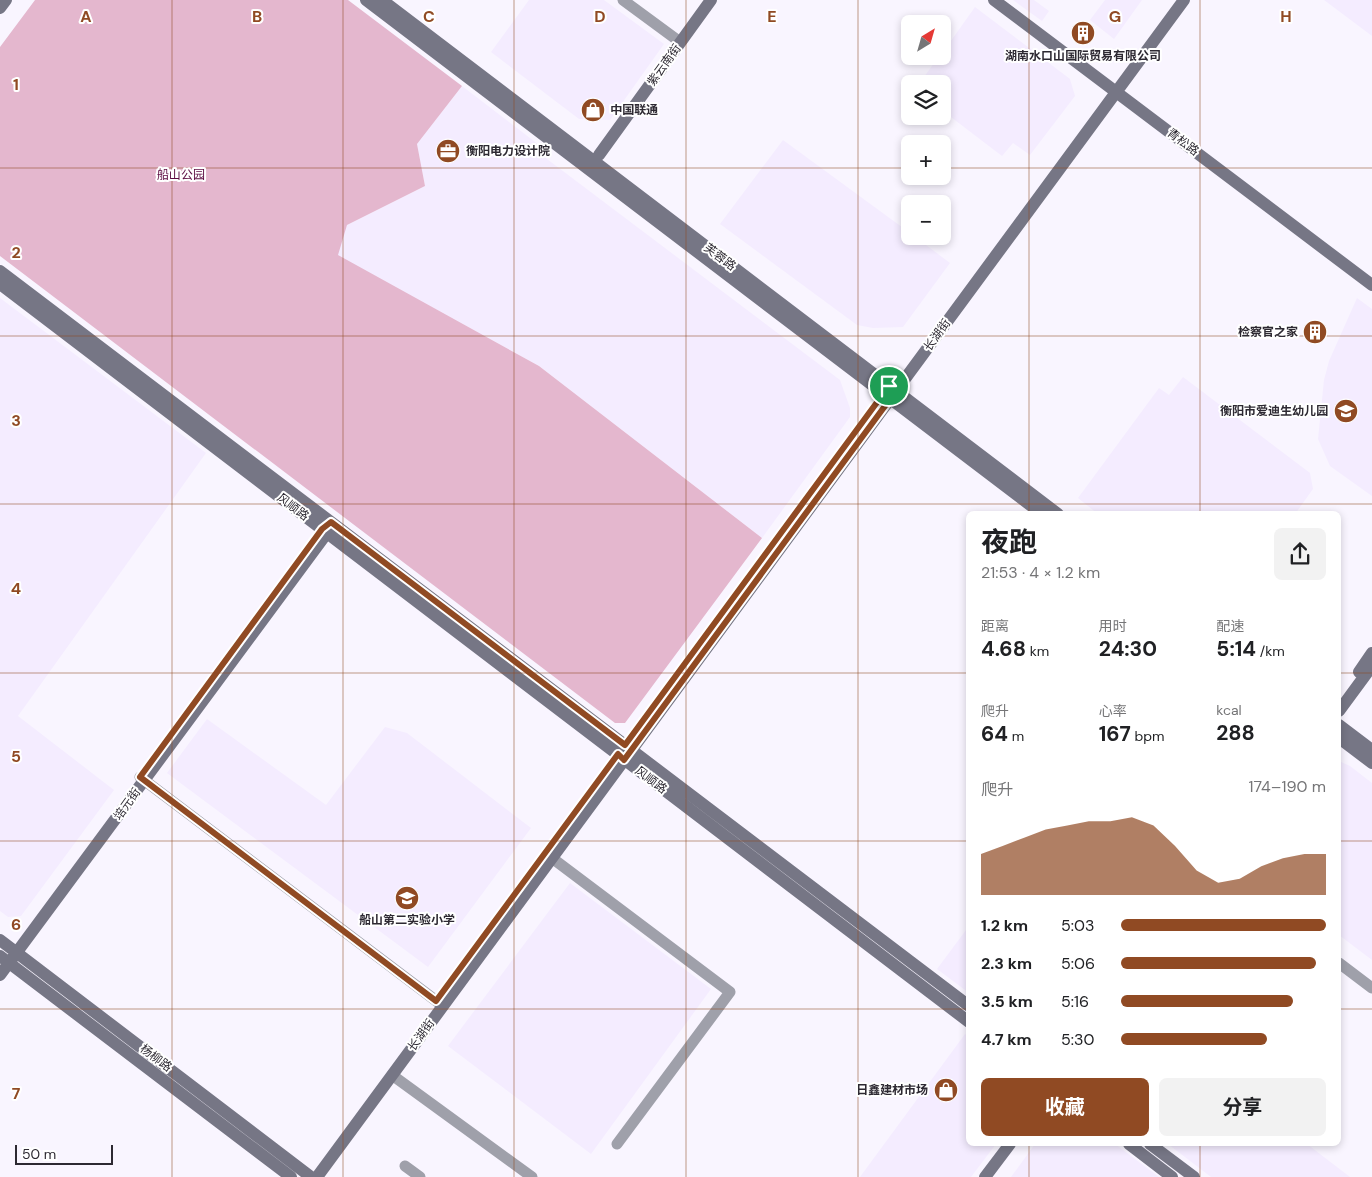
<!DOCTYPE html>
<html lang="zh">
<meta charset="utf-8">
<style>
:root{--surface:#fff;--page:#f2f2f2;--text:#202124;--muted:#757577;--accent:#904a23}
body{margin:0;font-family:"DM Sans","Noto Sans SC",sans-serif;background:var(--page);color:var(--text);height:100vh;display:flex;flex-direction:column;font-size:19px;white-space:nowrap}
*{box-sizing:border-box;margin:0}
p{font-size:16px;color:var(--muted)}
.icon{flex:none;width:28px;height:28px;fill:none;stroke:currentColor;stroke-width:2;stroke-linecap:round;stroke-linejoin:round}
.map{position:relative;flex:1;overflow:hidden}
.side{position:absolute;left:966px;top:511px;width:375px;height:635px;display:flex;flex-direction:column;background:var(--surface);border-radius:8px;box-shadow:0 2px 8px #0003}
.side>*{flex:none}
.needle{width:32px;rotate:37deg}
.fabs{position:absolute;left:901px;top:15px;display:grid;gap:10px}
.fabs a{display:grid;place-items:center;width:50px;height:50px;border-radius:8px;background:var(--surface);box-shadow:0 2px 8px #0003;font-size:25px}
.scale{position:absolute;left:15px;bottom:12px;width:98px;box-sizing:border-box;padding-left:5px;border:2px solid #2d2932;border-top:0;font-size:14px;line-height:18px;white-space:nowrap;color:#2d2932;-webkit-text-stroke:4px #fff;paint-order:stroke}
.pin{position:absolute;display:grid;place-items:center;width:42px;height:42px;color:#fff;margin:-21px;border:2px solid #fff;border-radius:50%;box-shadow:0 1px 5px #0007}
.round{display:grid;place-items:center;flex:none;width:52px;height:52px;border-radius:8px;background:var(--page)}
.summary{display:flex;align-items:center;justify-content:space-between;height:85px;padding:0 15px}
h1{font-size:28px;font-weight:700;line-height:38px}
.stats{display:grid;grid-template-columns:repeat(3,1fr);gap:8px;height:85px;padding:5px 15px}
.stats div{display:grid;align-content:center}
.stats b{font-size:21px;font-weight:700}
.stats small{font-size:14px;font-weight:400}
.stats p{font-size:14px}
.chart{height:140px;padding:10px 15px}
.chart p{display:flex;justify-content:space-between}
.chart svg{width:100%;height:90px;margin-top:5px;fill:var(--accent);opacity:.7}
.button{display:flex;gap:10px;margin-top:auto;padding:10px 15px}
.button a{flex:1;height:58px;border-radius:8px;background:var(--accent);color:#fff;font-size:20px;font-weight:700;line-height:58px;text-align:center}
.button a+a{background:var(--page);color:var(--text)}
ul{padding:0 15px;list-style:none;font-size:16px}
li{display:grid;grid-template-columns:80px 60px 1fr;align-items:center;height:38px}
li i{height:12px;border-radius:6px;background:var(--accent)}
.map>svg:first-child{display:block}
.built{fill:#f4ecff}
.green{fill:#e4b7ce}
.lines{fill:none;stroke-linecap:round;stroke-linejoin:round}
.street{stroke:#9fa0aa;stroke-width:11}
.secondary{stroke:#767685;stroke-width:12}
.route-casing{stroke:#fff;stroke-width:10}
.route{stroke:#904a23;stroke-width:6}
.grid{fill:none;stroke:#904a23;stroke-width:1;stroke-opacity:0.55}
.labels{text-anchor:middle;stroke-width:4;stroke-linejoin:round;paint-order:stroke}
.poi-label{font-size:12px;font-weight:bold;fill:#2d2932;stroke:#fff;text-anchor:end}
.street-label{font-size:12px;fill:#2d2932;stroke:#fff}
.park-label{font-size:12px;fill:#5a0a40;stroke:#fff}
.grid-label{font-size:16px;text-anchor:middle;font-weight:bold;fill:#904a23;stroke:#fff;stroke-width:4;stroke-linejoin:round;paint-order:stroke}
</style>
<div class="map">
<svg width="1372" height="1177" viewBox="0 0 1372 1177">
<rect width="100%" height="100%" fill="#f9f5ff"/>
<path class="built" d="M 529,0 L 604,0 L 664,44 L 610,120 L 579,119 L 491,52 Z
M 1013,0 L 1034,0 L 1049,11 L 1042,21 Z
M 1105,0 L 1142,0 L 1114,39 L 1090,20 Z
M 1324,0 L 1372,0 L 1372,36 Z
M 975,7 L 1070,79 L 1075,96 L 1030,155 L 1013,143 L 1002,156 L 943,111 L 942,84 L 919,84 L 939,56 L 942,56 L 943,52 Z
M 462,86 L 547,151 L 543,156 L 840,380 L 850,408 L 850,417 L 762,538 L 539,366 L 337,255 L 347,225 L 425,186 L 417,144 Z
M 783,140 L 910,233 L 910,236 L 914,236 L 950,263 L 903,327 L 873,328 L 857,325 L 720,224 Z
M 0,298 L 206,453 L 18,716 L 114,790 L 21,916 L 8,917 L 0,911 Z
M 1357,298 L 1372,309 L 1372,496 L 1330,466 L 1318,439 L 1324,380 L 1329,361 Z
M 1183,377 L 1310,473 L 1313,489 L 1295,514 L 1098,514 L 1078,498 L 1159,388 L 1169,395 Z
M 207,719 L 326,805 L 385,727 L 407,733 L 531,828 L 428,967 L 167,773 Z
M 1339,761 L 1350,766 L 1372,783 L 1372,960 L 1339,935 Z
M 570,883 L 711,989 L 591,1154 L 448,1046 Z
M 969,926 L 969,993 L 937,969 Z
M 965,1034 L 969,1037 L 969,1144 L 996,1144 L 971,1177 L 860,1177 Z
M 1035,1144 L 1115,1144 L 1159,1177 L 1011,1177 Z
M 1168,1144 L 1307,1144 L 1350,1177 L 1211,1177 Z"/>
<path class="green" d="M 35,0 L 348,0 L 462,86 L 417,144 L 425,186 L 347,225 L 338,255 L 539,366 L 762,538 L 625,723 L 615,723 L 0,256 L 0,47 Z"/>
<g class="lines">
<path class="street" d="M 623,0 L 680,42
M 140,777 L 443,1006
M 552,858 L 730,992 L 617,1144
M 1339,963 L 1372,988
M 392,1075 L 532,1177
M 405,1166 L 420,1177"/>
<path class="secondary" d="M 366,0 L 1042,514
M 382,0 L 1058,514
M 994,0 L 1372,285
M 0,8 L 6,0
M 599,155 L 711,0
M 0,271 L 969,1006
M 0,284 L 969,1022
M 1359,672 L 1372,653
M 1339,711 L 1372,666
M 1339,725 L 1372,750
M 1339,738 L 1372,763
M 0,940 L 311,1177
M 0,956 L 291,1177
M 0,975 L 327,533 L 329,526
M 1129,1144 L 1172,1177
M 1150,1144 L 1194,1177
M 317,1177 L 1184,0
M 985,1177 L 1010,1144"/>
</g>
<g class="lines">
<g class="route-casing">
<path id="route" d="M 889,386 L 896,391 L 624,760 L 618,754 L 436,1001 L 140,777 L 322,529 L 331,522 L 625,745 Z"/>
</g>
<use href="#route" class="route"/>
</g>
<path class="grid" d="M 172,0 L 172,1177M 343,0 L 343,1177M 514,0 L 514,1177M 686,0 L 686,1177M 858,0 L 858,1177M 1029,0 L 1029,514M 1200,0 L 1200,514M 0,168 L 910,168M 942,168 L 1372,168M 0,336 L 1372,336M 0,504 L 1372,504M 0,673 L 969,673M 1339,673 L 1372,673M 0,841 L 969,841M 1339,841 L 1372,841M 0,1009 L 969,1009M 1339,1009 L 1372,1009M 1029,1144 L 1029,1177M 1200,1144 L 1200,1177"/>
<defs>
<g id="building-disc" transform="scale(1.25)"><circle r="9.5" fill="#904a23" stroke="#fff"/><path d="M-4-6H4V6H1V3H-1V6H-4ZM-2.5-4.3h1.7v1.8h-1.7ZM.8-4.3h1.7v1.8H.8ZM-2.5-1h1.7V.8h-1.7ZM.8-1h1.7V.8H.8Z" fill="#fff"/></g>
<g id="shop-disc" transform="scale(1.25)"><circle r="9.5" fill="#904a23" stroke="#fff"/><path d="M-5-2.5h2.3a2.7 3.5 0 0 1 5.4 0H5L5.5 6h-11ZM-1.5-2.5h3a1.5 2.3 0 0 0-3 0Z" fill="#fff"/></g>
<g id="office-disc" transform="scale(1.25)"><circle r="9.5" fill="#904a23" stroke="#fff"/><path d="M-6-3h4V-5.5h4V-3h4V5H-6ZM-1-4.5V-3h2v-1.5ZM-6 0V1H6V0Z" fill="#fff"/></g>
<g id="school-disc" transform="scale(1.25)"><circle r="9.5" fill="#904a23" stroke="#fff"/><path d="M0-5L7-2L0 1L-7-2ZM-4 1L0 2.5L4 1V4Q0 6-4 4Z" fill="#fff"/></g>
</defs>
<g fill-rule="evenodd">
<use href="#building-disc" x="1083" y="33"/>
<use href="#shop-disc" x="593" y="110"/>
<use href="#office-disc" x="448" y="151"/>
<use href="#building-disc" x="1315" y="332"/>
<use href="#school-disc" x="1346" y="411"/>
<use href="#school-disc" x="407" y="898"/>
<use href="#shop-disc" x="946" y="1090"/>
</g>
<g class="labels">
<g class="poi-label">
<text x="1083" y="60" text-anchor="middle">湖南水口山国际贸易有限公司</text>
<text x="610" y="114" text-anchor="start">中国联通</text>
<text x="466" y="155" text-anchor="start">衡阳电力设计院</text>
<text x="1298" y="336">检察官之家</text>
<text x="1328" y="415">衡阳市爱迪生幼儿园</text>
<text x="407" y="924" text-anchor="middle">船山第二实验小学</text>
<text x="928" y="1094">日鑫建材市场</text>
</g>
<g class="street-label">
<text transform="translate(664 65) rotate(-54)" y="4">紫云南街</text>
<text transform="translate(1183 142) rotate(37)" y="4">青松路</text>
<text transform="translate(720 257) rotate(37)" y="4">芙蓉路</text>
<text transform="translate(937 335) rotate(-54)" y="4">长湖街</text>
<text transform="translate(293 507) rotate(37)" y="4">风顺路</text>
<text transform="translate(651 780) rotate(37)" y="4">风顺路</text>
<text transform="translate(127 804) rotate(-54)" y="4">培元街</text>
<text transform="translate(421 1035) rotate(-54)" y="4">长湖街</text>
<text transform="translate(156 1058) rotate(37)" y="4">杨柳路</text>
</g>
<g class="park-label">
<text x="181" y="179">船山公园</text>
</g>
</g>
<g class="grid-label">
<text x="86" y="22">A</text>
<text x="257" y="22">B</text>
<text x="429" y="22">C</text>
<text x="600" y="22">D</text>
<text x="772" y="22">E</text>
<text x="1115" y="22">G</text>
<text x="1286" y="22">H</text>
<text x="16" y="90">1</text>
<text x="16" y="258">2</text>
<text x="16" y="426">3</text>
<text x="16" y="594">4</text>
<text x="16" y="762">5</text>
<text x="16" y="930">6</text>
<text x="16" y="1099">7</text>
</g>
</svg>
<div class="fabs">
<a><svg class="needle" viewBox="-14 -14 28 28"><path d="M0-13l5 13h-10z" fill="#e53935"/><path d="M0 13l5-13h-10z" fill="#757577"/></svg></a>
<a><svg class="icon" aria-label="layers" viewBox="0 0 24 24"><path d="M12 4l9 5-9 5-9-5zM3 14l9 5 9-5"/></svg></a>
<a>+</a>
<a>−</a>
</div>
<div class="scale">50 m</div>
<div class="pin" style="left:889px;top:386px;background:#1e9e55"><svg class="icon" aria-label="arrive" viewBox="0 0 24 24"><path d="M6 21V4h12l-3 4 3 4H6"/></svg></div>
<section class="side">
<div class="summary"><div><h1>夜跑</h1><p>21:53 · 4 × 1.2 km</p></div><a class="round"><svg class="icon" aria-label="share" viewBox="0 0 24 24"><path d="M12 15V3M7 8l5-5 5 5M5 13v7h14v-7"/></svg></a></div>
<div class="stats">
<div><p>距离</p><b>4.68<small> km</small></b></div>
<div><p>用时</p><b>24:30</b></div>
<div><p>配速</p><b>5:14<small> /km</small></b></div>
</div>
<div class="stats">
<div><p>爬升</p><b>64<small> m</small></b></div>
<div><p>心率</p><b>167<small> bpm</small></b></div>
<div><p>kcal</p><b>288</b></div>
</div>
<div class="chart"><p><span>爬升</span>174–190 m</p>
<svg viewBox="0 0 160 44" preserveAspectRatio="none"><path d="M0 44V24L10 20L20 16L30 12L40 10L50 8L60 8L70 6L80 10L90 20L100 32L110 38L120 36L130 30L140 26L150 24L160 24V44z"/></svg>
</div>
<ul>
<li><b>1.2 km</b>5:03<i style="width:100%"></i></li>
<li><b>2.3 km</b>5:06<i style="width:95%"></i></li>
<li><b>3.5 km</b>5:16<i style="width:84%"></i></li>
<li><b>4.7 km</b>5:30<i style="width:71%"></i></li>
</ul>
<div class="button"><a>收藏</a><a>分享</a></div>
</section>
</div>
